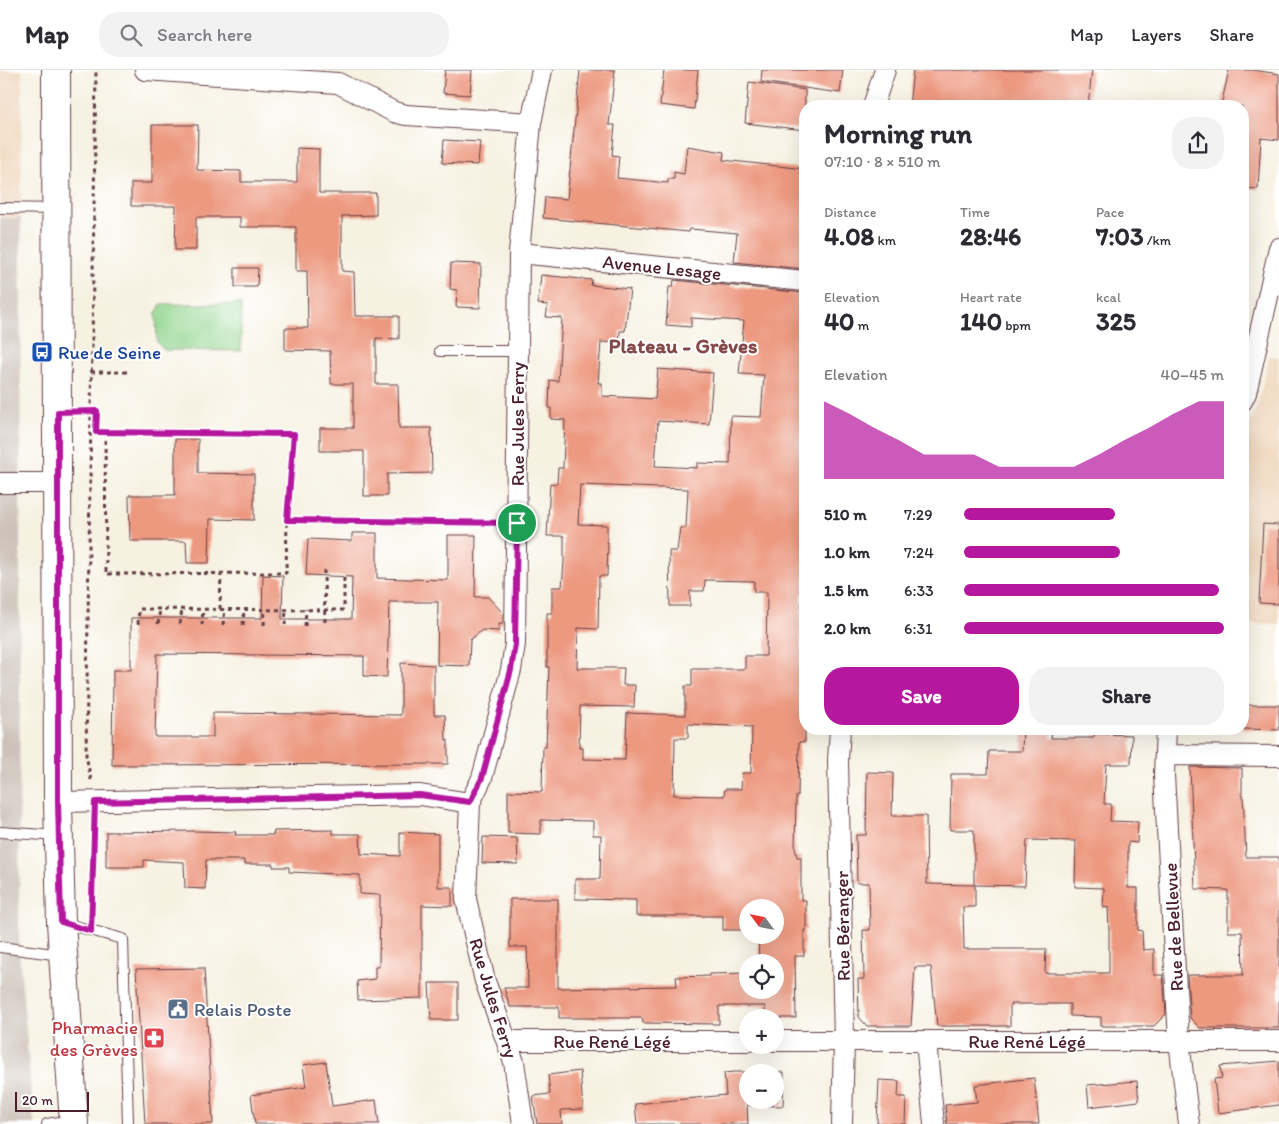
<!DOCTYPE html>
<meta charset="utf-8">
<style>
:root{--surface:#fff;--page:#f2f2f3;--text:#2b2b33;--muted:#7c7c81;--line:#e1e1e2;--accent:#b5179e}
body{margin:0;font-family:Itim,sans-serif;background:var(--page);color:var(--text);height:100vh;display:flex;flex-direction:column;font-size:19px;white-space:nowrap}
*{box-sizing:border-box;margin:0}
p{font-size:16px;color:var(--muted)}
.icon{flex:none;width:28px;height:28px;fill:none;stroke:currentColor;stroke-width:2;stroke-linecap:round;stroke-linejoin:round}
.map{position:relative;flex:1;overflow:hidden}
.side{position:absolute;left:799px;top:30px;width:450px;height:635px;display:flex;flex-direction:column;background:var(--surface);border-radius:20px;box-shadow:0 5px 20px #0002}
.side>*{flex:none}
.needle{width:32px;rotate:303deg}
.tools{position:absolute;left:739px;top:829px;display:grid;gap:10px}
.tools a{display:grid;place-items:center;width:45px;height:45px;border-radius:50%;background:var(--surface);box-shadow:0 5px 20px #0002;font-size:25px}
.scale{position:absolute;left:15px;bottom:12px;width:74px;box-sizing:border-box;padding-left:5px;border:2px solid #4a1f2b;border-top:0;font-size:14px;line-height:18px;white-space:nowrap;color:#4a1f2b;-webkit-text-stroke:4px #fff;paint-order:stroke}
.pin{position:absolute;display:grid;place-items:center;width:42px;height:42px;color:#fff;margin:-21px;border:2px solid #fff;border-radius:50%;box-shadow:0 1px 5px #0007}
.round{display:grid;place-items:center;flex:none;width:52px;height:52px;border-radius:20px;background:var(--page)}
.summary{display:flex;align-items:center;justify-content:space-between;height:85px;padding:0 25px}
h1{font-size:28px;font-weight:700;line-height:38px}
.figures{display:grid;grid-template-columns:repeat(3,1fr);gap:8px;height:85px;padding:5px 25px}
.figures div{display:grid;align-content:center}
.figures b{font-size:25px;font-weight:700}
.figures small{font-size:14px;font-weight:400}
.figures p{font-size:14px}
.chart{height:140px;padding:10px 25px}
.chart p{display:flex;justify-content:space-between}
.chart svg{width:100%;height:90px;margin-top:5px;fill:var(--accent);opacity:.7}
.cta{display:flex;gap:10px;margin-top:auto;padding:10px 25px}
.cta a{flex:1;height:58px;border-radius:20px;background:var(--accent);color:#fff;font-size:20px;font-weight:700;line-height:58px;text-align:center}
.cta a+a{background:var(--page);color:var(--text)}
ul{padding:0 25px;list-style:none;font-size:16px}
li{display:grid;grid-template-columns:80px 60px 1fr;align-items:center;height:38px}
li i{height:12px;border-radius:6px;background:var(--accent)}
header{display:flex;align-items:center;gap:30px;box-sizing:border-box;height:70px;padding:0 25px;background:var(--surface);border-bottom:1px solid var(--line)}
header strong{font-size:24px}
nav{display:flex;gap:28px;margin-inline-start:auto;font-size:18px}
.search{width:350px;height:45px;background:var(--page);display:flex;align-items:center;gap:12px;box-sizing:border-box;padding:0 18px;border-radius:20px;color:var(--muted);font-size:19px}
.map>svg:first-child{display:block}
.built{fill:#efd6bb}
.industrial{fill:#cdc2b9}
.green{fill:#90d48c;stroke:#6d7a5c}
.building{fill:#ed9980;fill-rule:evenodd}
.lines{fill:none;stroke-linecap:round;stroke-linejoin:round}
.lane-casing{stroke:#643e46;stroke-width:12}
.street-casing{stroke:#643e46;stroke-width:22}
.secondary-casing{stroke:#643e46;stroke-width:30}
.path{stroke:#643e46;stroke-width:3;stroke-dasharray:4 4;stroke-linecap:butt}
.lane{stroke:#fff;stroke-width:10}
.street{stroke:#fff;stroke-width:20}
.secondary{stroke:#fff;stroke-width:28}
.route-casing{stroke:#fff;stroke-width:10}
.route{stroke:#b5179e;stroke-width:6}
.labels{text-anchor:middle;stroke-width:4;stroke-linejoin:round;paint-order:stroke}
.street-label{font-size:19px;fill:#4a1f2b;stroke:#fff}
.transit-label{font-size:19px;fill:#164399;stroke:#fff;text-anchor:start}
.service-label{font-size:19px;fill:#4e5e75;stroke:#fff;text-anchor:start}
.health-label{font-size:19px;fill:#be3a42;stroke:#fff;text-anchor:end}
.quarter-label{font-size:21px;font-weight:bold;fill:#834a49;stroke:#fff}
</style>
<header>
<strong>Map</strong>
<div class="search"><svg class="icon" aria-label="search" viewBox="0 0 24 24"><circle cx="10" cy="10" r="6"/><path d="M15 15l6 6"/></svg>Search here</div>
<nav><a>Map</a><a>Layers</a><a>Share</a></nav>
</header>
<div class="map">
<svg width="1279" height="1054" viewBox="0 0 1279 1054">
<rect width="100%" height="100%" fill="#fff"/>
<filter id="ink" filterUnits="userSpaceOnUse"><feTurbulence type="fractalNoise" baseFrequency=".02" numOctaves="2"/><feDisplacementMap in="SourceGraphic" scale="10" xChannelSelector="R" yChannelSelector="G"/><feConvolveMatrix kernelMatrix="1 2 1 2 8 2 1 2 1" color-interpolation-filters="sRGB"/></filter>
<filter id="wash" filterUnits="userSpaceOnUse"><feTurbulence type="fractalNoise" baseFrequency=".0096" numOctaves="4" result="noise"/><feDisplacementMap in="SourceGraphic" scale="20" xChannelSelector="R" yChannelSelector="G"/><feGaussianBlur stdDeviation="1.12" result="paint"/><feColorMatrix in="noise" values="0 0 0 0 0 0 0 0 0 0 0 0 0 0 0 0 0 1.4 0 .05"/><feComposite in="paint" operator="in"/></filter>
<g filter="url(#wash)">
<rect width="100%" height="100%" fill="#f6f1e1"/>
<path class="built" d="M 0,0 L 22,0 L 21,148 L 0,148 Z
M 1269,286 L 1279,287 L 1279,554 L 1243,553 L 1243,370 L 1259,331 Z"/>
<path class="industrial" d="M 0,148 L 21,148 L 19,881 L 34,1054 L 0,1054 Z"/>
<path class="green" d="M 161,234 L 241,234 L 241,281 L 164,280 L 157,273 L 156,243 Z"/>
<g id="blocks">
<path class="building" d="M 445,0 L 472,0 L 470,25 L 443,23 Z
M 580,0 L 615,0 L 609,55 L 615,55 L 612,85 L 619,86 L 617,108 L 668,113 L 668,109 L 674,109 L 674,102 L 684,104 L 687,76 L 724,82 L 723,90 L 805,99 L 805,199 L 734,192 L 737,163 L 690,159 L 689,162 L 543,148 L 545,127 L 567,129 Z
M 664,0 L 698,0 L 694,39 L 660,35 Z
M 762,0 L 843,0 L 840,23 L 761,12 Z
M 913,0 L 1092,0 L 1088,36 L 909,36 Z
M 1229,0 L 1253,0 L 1279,4 L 1279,70 L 1261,68 L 1258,119 L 1242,118 L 1242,36 L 1221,36 Z
M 749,12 L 805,20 L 805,60 L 745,53 Z
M 152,55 L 198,55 L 197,100 L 241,101 L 241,112 L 297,112 L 297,78 L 319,79 L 319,123 L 376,123 L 376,145 L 342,146 L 342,201 L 354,202 L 355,246 L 399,246 L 399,269 L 376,268 L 376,314 L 398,314 L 399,358 L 431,358 L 432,403 L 387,404 L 387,426 L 364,426 L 364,381 L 320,381 L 320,358 L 353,358 L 353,314 L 331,314 L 330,281 L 285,280 L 285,258 L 308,258 L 307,201 L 296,201 L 296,157 L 240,157 L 240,147 L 196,147 L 196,180 L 175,180 L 176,136 L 131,136 L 131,113 L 152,113 Z
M 444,70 L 480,72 L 478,95 L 442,93 Z
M 451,193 L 481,194 L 480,238 L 456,237 L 457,220 L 450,219 Z
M 235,198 L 258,198 L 257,217 L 235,217 Z
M 541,205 L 592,210 L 591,215 L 630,219 L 625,261 L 620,261 L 619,273 L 601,272 L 598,313 L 602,313 L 602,326 L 655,329 L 658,299 L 713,303 L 709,354 L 658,351 L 655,396 L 697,398 L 697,393 L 730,394 L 731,346 L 761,347 L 764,305 L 739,304 L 744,251 L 691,248 L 691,257 L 666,255 L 669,217 L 673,217 L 674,210 L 805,223 L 805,523 L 802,523 L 801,581 L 805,581 L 805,672 L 799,672 L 798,726 L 796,726 L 795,778 L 797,787 L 801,787 L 801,830 L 806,830 L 806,860 L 804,860 L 804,886 L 795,886 L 796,948 L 765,948 L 765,936 L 719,936 L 719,954 L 643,953 L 642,948 L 559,948 L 559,937 L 510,937 L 504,918 L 528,918 L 527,877 L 510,877 L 510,829 L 558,829 L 558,918 L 677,916 L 676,907 L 709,906 L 709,904 L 748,903 L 748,920 L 775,920 L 775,892 L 759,892 L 758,865 L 775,865 L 775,838 L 748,838 L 748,860 L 723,860 L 723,846 L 636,846 L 636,830 L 575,829 L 575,809 L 600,809 L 601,765 L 593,765 L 593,751 L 541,750 L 541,764 L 508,763 L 508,721 L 542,722 L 543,677 L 546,677 L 549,597 L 547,597 L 547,543 L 552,543 L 552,517 L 562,517 L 564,492 L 564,466 L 547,466 L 550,413 L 557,414 L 558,398 L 563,398 L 565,350 L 551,349 L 551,338 L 549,338 L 550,310 L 558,311 L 562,248 L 546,247 L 548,235 L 538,234 ZM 580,415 L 688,419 L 686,458 L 680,458 L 677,481 L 669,481 L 670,536 L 690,536 L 690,521 L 704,521 L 705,510 L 754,511 L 754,522 L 767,522 L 766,586 L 745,586 L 745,599 L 692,599 L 692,616 L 685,616 L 685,645 L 627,643 L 625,690 L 583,689 L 583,678 L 579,678 L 580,636 L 634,637 L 635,615 L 623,615 L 624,598 L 577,598 L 578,558 L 598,559 L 599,506 L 607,506 L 608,472 L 607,472 L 607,455 L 578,454 ZM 688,654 L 752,657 L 751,703 L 742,703 L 741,719 L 725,719 L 724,726 L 674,725 L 675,668 L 688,668 Z
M 175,369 L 198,369 L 198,403 L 254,404 L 254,450 L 210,449 L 209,493 L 187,493 L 186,471 L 130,471 L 129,425 L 175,425 Z
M 1263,454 L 1279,455 L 1279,534 L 1259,533 Z
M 352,463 L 377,463 L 377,508 L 408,509 L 448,510 L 448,465 L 476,465 L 475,527 L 488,527 L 503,543 L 503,554 L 499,554 L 499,561 L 482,560 L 470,570 L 469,596 L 437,595 L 438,532 L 389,532 L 387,607 L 364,606 L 364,586 L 157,584 L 155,667 L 213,667 L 213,643 L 401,645 L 401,593 L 434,595 L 434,645 L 445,645 L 446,670 L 448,670 L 448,694 L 112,695 L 113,600 L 131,600 L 131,548 L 262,548 L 263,505 L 283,506 L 282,549 L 351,549 L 352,507 L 306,505 L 308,469 L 352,471 Z
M 1242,635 L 1279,635 L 1279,660 L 1242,659 Z
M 1023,659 L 1052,659 L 1051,668 L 1094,668 L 1094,664 L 1132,665 L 1131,694 L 1106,694 L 1104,734 L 1111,734 L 1110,751 L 1138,752 L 1137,773 L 1128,772 L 1128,818 L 1138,818 L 1138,860 L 1142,861 L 1143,880 L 1154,879 L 1154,905 L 1163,905 L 1166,944 L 1154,956 L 1101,956 L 1101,947 L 1070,946 L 1070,934 L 1010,934 L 1010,956 L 937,956 L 931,897 L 915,897 L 911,956 L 867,956 L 859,947 L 858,909 L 864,909 L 863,860 L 870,860 L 869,813 L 857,813 L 856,765 L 866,765 L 867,702 L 893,703 L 892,746 L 926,746 L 927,814 L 974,815 L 974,760 L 950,760 L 951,704 L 988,704 L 989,681 L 1022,681 ZM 1027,770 L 1076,771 L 1075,817 L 1104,818 L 1103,838 L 1108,837 L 1109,861 L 1109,903 L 1045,903 L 1046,879 L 964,879 L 963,837 L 975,837 L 975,815 L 1025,816 Z
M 1190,697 L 1242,698 L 1242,725 L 1243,725 L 1246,787 L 1279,787 L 1279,958 L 1200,958 L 1190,948 L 1187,905 L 1243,905 L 1242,862 L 1228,862 L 1228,820 L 1195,819 Z
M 333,760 L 333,764 L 360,764 L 361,784 L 400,786 L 400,762 L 438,764 L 438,817 L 452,817 L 452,836 L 422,835 L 422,928 L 358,930 L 357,911 L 375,909 L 375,897 L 379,897 L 380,825 L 360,824 L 360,805 L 289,802 L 289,797 L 273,797 L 273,794 L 244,794 L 244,790 L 206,790 L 205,819 L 185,818 L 184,792 L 144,790 L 144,797 L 106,797 L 106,762 L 194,761 L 236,762 L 235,765 L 273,765 L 274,761 Z
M 483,767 L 517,768 L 518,794 L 482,793 Z
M 204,898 L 213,1054 L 145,1054 L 136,899 Z
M 429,913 L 458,913 L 458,950 L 431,950 Z
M 1279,991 L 1279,1035 L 1218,1043 L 1214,1009 L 1222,1008 L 1220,996 Z
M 326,992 L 332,1036 L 376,1030 L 379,1054 L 255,1054 L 251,1025 L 306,1017 L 303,995 Z
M 580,1001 L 583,1039 L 561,1040 L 562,1054 L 537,1054 L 533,1026 L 550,1024 L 548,1005 Z
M 734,1002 L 784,1002 L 783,1036 L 747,1035 L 748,1054 L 637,1054 L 635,1034 L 726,1025 L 724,1003 ZM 748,1002 L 775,1002 L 775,1030 L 748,1030 Z
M 1034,1008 L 1039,1054 L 947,1054 L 945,1035 L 977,1032 L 975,1015 Z
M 879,1010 L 899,1011 L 898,1027 L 906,1027 L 905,1054 L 877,1053 Z
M 1137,1011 L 1139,1031 L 1089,1037 L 1087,1015 Z"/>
</g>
</g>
<g filter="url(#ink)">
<use href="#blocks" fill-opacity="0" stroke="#643e46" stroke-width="1"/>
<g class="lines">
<g class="lane-casing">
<path id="lane" d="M 0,138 L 56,139
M 440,281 L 517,281
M 0,762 L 59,766
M 64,853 L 123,869 L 128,1054
M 0,877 L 61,885
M 47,1054 L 73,1050"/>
</g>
<g class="street-casing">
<path id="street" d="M 145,0 L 338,13 L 394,42 L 406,45 L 531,53
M 873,36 L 885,0
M 519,183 L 805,211
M 1242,331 L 1246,323 L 1279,178
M 0,413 L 59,413
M 840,659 L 838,690 L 844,971 L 842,1054
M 1166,659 L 1164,705 L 1179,971 L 1189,1054
M 1165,685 L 1279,686
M 58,732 L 420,725 L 470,733
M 507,971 L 748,971
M 775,971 L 1279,971
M 926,971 L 934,1054
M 523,1054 L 514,992 L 485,911 L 466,829 L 470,733 L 482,708 L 511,600 L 515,574 L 519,183 L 531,53 L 542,0"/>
</g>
<g class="secondary-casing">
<path id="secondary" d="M 56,0 L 58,732 L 61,852 L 74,1054"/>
</g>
<path class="path" d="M 91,302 L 130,302
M 83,341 L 97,341 L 96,362 L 294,364 L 287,450 L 494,453
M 105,362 L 106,504 L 286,503 L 287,450
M 324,500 L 325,555
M 220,539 L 221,503
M 138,554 L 139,539 L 344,540 L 344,507
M 158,554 L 160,539
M 180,554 L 182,539
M 202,555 L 203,539
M 223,555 L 225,539
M 243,555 L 244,539
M 264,555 L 265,539
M 285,555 L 286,539
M 305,556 L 306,539
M 91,710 L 86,685 L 96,0
M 91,843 L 94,754"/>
<use href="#lane" class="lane"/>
<use href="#street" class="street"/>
<use href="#secondary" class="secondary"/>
</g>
</g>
<g class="lines" filter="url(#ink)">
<g class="route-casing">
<path id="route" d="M 97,341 L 96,362 L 294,364 L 287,450 L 517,453 L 515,574 L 511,600 L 482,708 L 470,732 L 420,725 L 95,732 L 91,861 L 61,852 L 58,732 L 58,342 Z"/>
</g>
<use href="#route" class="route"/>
</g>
<defs>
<g id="bus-square" transform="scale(1.125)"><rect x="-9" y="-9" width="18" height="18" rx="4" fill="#1a4fb4" stroke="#fff"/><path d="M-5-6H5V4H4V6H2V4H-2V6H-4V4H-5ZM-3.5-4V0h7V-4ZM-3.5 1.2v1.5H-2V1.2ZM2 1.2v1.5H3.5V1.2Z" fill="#fff"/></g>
<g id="civic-square" transform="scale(1.125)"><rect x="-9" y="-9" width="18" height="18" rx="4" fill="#5c6f8a" stroke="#fff"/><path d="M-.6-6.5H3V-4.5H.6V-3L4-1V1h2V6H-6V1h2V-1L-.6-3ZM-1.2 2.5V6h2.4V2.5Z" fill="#fff"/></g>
<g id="pharmacy-square" transform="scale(1.125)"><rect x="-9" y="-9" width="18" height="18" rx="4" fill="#e0444e" stroke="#fff"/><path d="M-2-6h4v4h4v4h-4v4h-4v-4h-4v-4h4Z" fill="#fff"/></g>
</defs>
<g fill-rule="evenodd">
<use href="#bus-square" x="42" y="282"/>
<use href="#civic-square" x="178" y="939"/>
<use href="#pharmacy-square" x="154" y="968"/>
</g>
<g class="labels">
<g class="street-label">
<text transform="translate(662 197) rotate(6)" y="7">Avenue Lesage</text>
<text transform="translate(517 354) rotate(-90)" y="7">Rue Jules Ferry</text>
<text transform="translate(842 856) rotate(-91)" y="7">Rue Béranger</text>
<text transform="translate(1173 857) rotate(-93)" y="7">Rue de Bellevue</text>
<text transform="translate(494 928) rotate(73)" y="7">Rue Jules Ferry</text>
<text x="612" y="978">Rue René Légé</text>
<text x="1027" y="978">Rue René Légé</text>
</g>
<g class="transit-label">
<text x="58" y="289">Rue de Seine</text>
</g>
<g class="service-label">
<text x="194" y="946">Relais Poste</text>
</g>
<g class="health-label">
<text x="138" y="964">Pharmacie<tspan x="138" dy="22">des Grèves</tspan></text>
</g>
<g class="quarter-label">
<text x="683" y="283">Plateau - Grèves</text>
</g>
</g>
</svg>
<div class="tools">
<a><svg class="needle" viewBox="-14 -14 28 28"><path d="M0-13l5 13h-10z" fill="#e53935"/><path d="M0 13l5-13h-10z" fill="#7c7c81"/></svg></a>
<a><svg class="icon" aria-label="locate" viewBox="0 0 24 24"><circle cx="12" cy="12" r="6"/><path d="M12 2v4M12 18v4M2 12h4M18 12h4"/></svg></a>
<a>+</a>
<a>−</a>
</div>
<div class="scale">20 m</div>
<div class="pin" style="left:517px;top:453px;background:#1e9e55"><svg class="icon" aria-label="arrive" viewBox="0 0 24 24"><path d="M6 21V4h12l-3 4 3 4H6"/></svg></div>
<section class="side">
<div class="summary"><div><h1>Morning run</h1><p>07:10 · 8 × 510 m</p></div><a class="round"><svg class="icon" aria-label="share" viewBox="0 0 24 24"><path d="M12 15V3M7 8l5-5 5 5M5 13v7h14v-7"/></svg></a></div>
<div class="figures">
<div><p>Distance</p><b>4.08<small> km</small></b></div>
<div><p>Time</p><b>28:46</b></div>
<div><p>Pace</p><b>7:03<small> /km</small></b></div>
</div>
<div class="figures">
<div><p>Elevation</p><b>40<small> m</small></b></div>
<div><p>Heart rate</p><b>140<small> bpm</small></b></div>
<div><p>kcal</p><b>325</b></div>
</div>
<div class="chart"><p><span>Elevation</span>40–45 m</p>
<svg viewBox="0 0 160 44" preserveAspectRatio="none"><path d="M0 44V6L10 12L20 19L30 25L40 32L50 32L60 32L70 38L80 38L90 38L100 38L110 32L120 25L130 19L140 12L150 6L160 6V44z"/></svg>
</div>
<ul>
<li><b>510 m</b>7:29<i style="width:58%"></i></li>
<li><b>1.0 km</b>7:24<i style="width:60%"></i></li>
<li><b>1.5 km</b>6:33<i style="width:98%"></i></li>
<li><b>2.0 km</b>6:31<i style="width:100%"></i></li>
</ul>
<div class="cta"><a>Save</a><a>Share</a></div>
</section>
</div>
